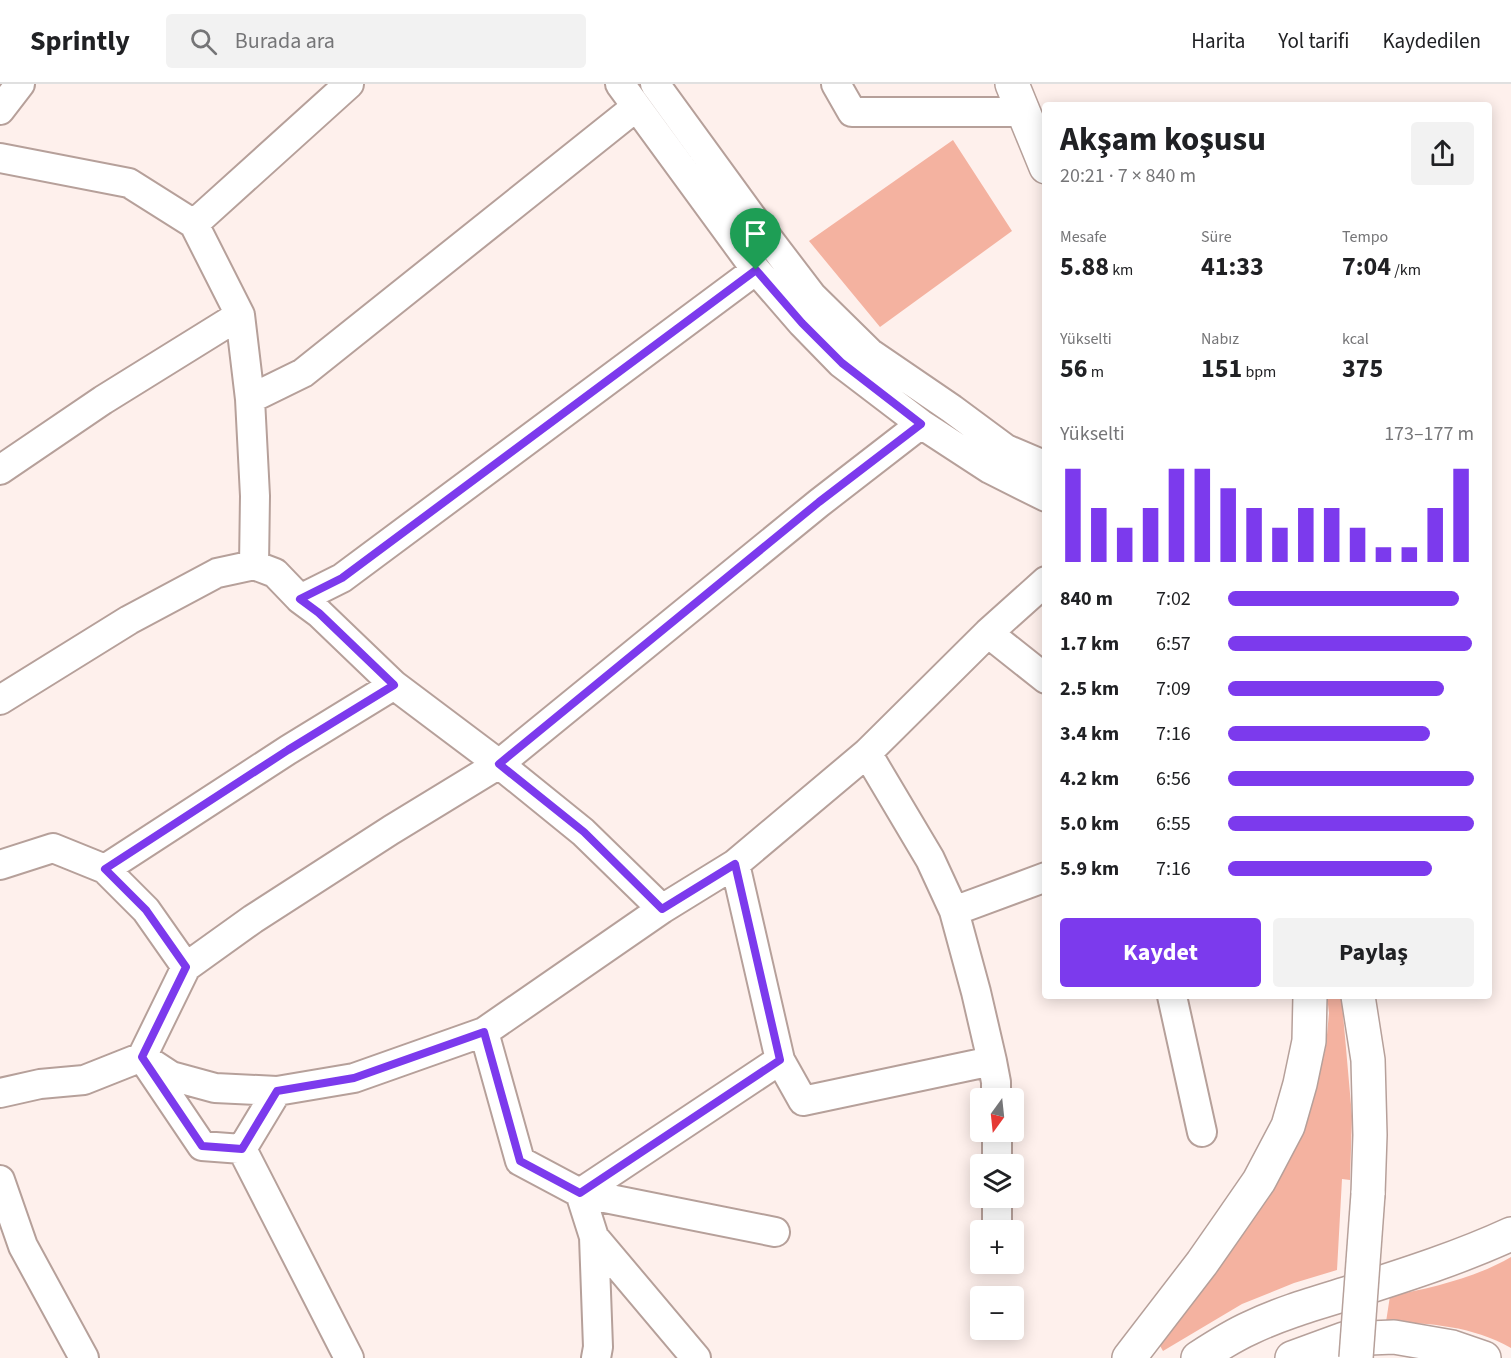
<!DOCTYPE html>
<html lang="tr">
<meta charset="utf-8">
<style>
:root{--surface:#fff;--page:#f2f2f2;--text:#202124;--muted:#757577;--line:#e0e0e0;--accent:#7c3aed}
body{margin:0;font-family:"Source Sans 3",sans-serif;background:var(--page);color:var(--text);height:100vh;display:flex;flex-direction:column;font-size:22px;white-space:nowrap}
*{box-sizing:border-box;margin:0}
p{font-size:20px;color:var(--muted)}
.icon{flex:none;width:33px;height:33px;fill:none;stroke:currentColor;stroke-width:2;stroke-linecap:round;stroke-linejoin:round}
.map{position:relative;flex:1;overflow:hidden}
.side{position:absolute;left:1042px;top:18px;width:450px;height:897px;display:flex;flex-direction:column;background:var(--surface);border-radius:6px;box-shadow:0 3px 15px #0003}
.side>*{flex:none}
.needle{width:39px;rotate:195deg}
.buttons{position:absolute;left:970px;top:1004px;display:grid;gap:12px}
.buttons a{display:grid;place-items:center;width:54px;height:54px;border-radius:6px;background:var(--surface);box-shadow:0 3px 15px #0003;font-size:30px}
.pin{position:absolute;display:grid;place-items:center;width:51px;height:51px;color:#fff;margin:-62px -26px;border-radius:50% 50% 50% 0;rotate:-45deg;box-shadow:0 0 6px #0007}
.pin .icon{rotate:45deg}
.round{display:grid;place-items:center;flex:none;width:63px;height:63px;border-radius:6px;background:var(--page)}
.headline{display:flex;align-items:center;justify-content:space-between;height:102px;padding:0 18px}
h1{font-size:33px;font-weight:700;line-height:45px}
.stats{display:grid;grid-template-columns:repeat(3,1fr);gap:9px;height:102px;padding:6px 18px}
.stats div{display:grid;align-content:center}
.stats b{font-size:26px;font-weight:700}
.stats small{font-size:16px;font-weight:400}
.stats p{font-size:16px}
.chart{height:168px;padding:12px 18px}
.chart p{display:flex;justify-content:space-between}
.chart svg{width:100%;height:108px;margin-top:6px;stroke:var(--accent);stroke-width:6}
.action{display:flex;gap:12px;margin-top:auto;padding:12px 18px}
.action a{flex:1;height:69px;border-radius:6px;background:var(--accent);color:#fff;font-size:24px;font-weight:700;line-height:69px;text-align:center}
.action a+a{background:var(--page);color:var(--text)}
ul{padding:0 18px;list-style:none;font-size:20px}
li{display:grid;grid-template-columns:96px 72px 1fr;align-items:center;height:45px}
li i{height:15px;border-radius:8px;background:var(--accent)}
header{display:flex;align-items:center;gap:36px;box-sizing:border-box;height:84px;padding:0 30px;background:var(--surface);border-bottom:2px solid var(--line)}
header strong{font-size:28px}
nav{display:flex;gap:33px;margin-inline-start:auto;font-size:21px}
.search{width:420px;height:54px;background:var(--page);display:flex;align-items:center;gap:15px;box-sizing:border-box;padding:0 21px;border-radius:6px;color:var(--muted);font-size:22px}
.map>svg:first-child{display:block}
.green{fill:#f4b2a0}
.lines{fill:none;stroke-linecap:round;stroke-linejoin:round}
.minor-casing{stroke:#b6a09a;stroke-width:32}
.tertiary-casing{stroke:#b6a09a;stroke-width:36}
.motorway-casing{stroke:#b6a09a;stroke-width:36}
.minor{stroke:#fff;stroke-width:28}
.tertiary{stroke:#fff;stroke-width:33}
.motorway{stroke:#fff;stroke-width:33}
.motorway-bridge-casing{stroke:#b6a09a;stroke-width:36;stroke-linecap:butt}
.motorway-bridge{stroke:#fff;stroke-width:33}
.route-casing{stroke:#fff;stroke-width:12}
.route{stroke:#7c3aed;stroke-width:8}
</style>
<header>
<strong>Sprintly</strong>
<div class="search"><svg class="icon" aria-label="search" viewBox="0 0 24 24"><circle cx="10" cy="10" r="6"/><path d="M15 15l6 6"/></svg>Burada ara</div>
<nav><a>Harita</a><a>Yol tarifi</a><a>Kaydedilen</a></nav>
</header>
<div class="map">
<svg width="1511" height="1274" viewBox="0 0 1511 1274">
<rect width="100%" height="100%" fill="#fef0ec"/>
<path class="green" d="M 953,56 L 1012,147 L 880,243 L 809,157 Z
M 1327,912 L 1341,912 L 1342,919 L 1352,1032 L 1350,1096 L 1342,1095 L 1337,1186 L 1294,1199 L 1242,1220 L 1163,1267 L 1159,1260 L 1295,1063 L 1314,1014 L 1326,962 L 1329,929 Z
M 1511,1173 L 1511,1264 C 1472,1242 1430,1239 1386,1238 L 1390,1212 C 1431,1204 1475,1194 1511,1173 Z"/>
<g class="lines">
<g class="minor-casing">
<path id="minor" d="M 620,0 L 756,186 L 802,239 L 841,279 L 921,340 L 990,385 L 1046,413
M 655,0 L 751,132 L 812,212 L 870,269 L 952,325 L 1006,365 L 1046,382
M 836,0 L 852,28 L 1024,28
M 0,26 L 20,0
M 0,74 L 129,99 L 194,140 L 240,231 L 250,315 L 255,412 L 254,481
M 194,140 L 349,0
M 250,315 L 303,289 L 636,23
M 0,386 L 103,316 L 240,231
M 300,515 L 342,494 L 756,186
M 988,549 L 1046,595
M 0,616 L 129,536 L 217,489 L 254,481 L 275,489 L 300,515 L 319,529 L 394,601 L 499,680 L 583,748 L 662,825 L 484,948 L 354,994 L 277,1007 L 215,1004 L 171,992 L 142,973
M 867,669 L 930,775 L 954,827 L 976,908 L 992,977 L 996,998 L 996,1014
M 0,781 L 53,764 L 105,785 L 146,826 L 186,883 L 142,973 L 84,996 L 40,1000 L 0,1009
M 105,785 L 288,666 L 394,601
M 662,825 L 735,780 L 867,669 L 988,549 L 1046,497
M 954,827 L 1046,793
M 186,883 L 253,835 L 391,746 L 499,680 L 819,419 L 921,340
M 1172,912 L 1202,1048
M 484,948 L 520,1077 L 580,1109 L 780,976 L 735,780
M 780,976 L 803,1017 L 992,977
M 146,979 L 202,1062 L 242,1065
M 277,1007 L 242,1065 L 349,1274
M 997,1047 L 997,1080
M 0,1096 L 23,1162 L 84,1274
M 997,1113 L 997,1146
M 594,1153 L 696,1274
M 596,1274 L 598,1263 L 594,1153 L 580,1109 L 775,1148"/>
</g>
<g class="tertiary-casing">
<path id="tertiary" d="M 1012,0 L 1046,83"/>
</g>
<g class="motorway-casing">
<path id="motorway" d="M 1358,912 L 1368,976 L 1370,1051 L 1368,1110
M 1129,1274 L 1202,1179 L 1232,1136 L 1259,1097 L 1288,1042 L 1300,1000 L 1309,957 L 1310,912
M 1198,1274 C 1215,1263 1232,1252 1250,1244 C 1283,1228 1320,1218 1355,1207 C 1408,1190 1461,1173 1511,1150
M 1292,1274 L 1344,1255 L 1394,1253 L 1452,1263 L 1484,1274"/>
</g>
<use href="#minor" class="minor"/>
<use href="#tertiary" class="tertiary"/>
<use href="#motorway" class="motorway"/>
<g class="motorway-bridge-casing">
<path id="motorway-bridge" d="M 1356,1274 L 1368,1110"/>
</g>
<use href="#motorway-bridge" class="motorway-bridge"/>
</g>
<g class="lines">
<g class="route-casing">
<path id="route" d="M 756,186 L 802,239 L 842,279 L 921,340 L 819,418 L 499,680 L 584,748 L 662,825 L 735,780 L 780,976 L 580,1109 L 520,1077 L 484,948 L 354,994 L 277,1007 L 242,1065 L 202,1062 L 142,973 L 186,883 L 146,826 L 105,785 L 288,666 L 394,601 L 319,529 L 300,515 L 342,494 Z"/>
</g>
<use href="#route" class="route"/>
</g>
</svg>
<div class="buttons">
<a><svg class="needle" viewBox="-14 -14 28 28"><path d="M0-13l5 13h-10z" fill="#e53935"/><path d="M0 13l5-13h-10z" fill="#757577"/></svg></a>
<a><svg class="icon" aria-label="layers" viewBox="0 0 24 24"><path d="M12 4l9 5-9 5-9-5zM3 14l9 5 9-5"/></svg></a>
<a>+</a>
<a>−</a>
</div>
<div class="pin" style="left:756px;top:186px;background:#1e9e55"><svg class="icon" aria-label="arrive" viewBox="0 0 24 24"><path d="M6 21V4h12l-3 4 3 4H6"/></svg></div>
<section class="side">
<div class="headline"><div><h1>Akşam koşusu</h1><p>20:21 · 7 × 840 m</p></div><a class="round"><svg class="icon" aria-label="share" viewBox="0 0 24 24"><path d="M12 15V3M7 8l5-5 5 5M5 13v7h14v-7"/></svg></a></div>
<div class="stats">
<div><p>Mesafe</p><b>5.88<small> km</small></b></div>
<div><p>Süre</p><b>41:33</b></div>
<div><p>Tempo</p><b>7:04<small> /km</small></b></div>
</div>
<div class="stats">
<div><p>Yükselti</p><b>56<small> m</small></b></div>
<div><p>Nabız</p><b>151<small> bpm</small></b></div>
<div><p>kcal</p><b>375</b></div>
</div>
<div class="chart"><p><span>Yükselti</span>173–177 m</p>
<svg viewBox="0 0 160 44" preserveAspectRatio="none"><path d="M5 44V6M15 44V22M25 44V30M35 44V22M45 44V6M55 44V6M65 44V14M75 44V22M85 44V30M95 44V22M105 44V22M115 44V30M125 44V38M135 44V38M145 44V22M155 44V6"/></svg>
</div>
<ul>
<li><b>840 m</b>7:02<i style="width:94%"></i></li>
<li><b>1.7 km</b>6:57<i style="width:99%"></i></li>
<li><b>2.5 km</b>7:09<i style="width:88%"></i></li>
<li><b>3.4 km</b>7:16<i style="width:82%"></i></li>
<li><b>4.2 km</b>6:56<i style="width:100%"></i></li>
<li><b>5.0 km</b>6:55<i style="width:100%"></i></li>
<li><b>5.9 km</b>7:16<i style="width:83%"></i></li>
</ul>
<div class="action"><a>Kaydet</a><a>Paylaş</a></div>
</section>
</div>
